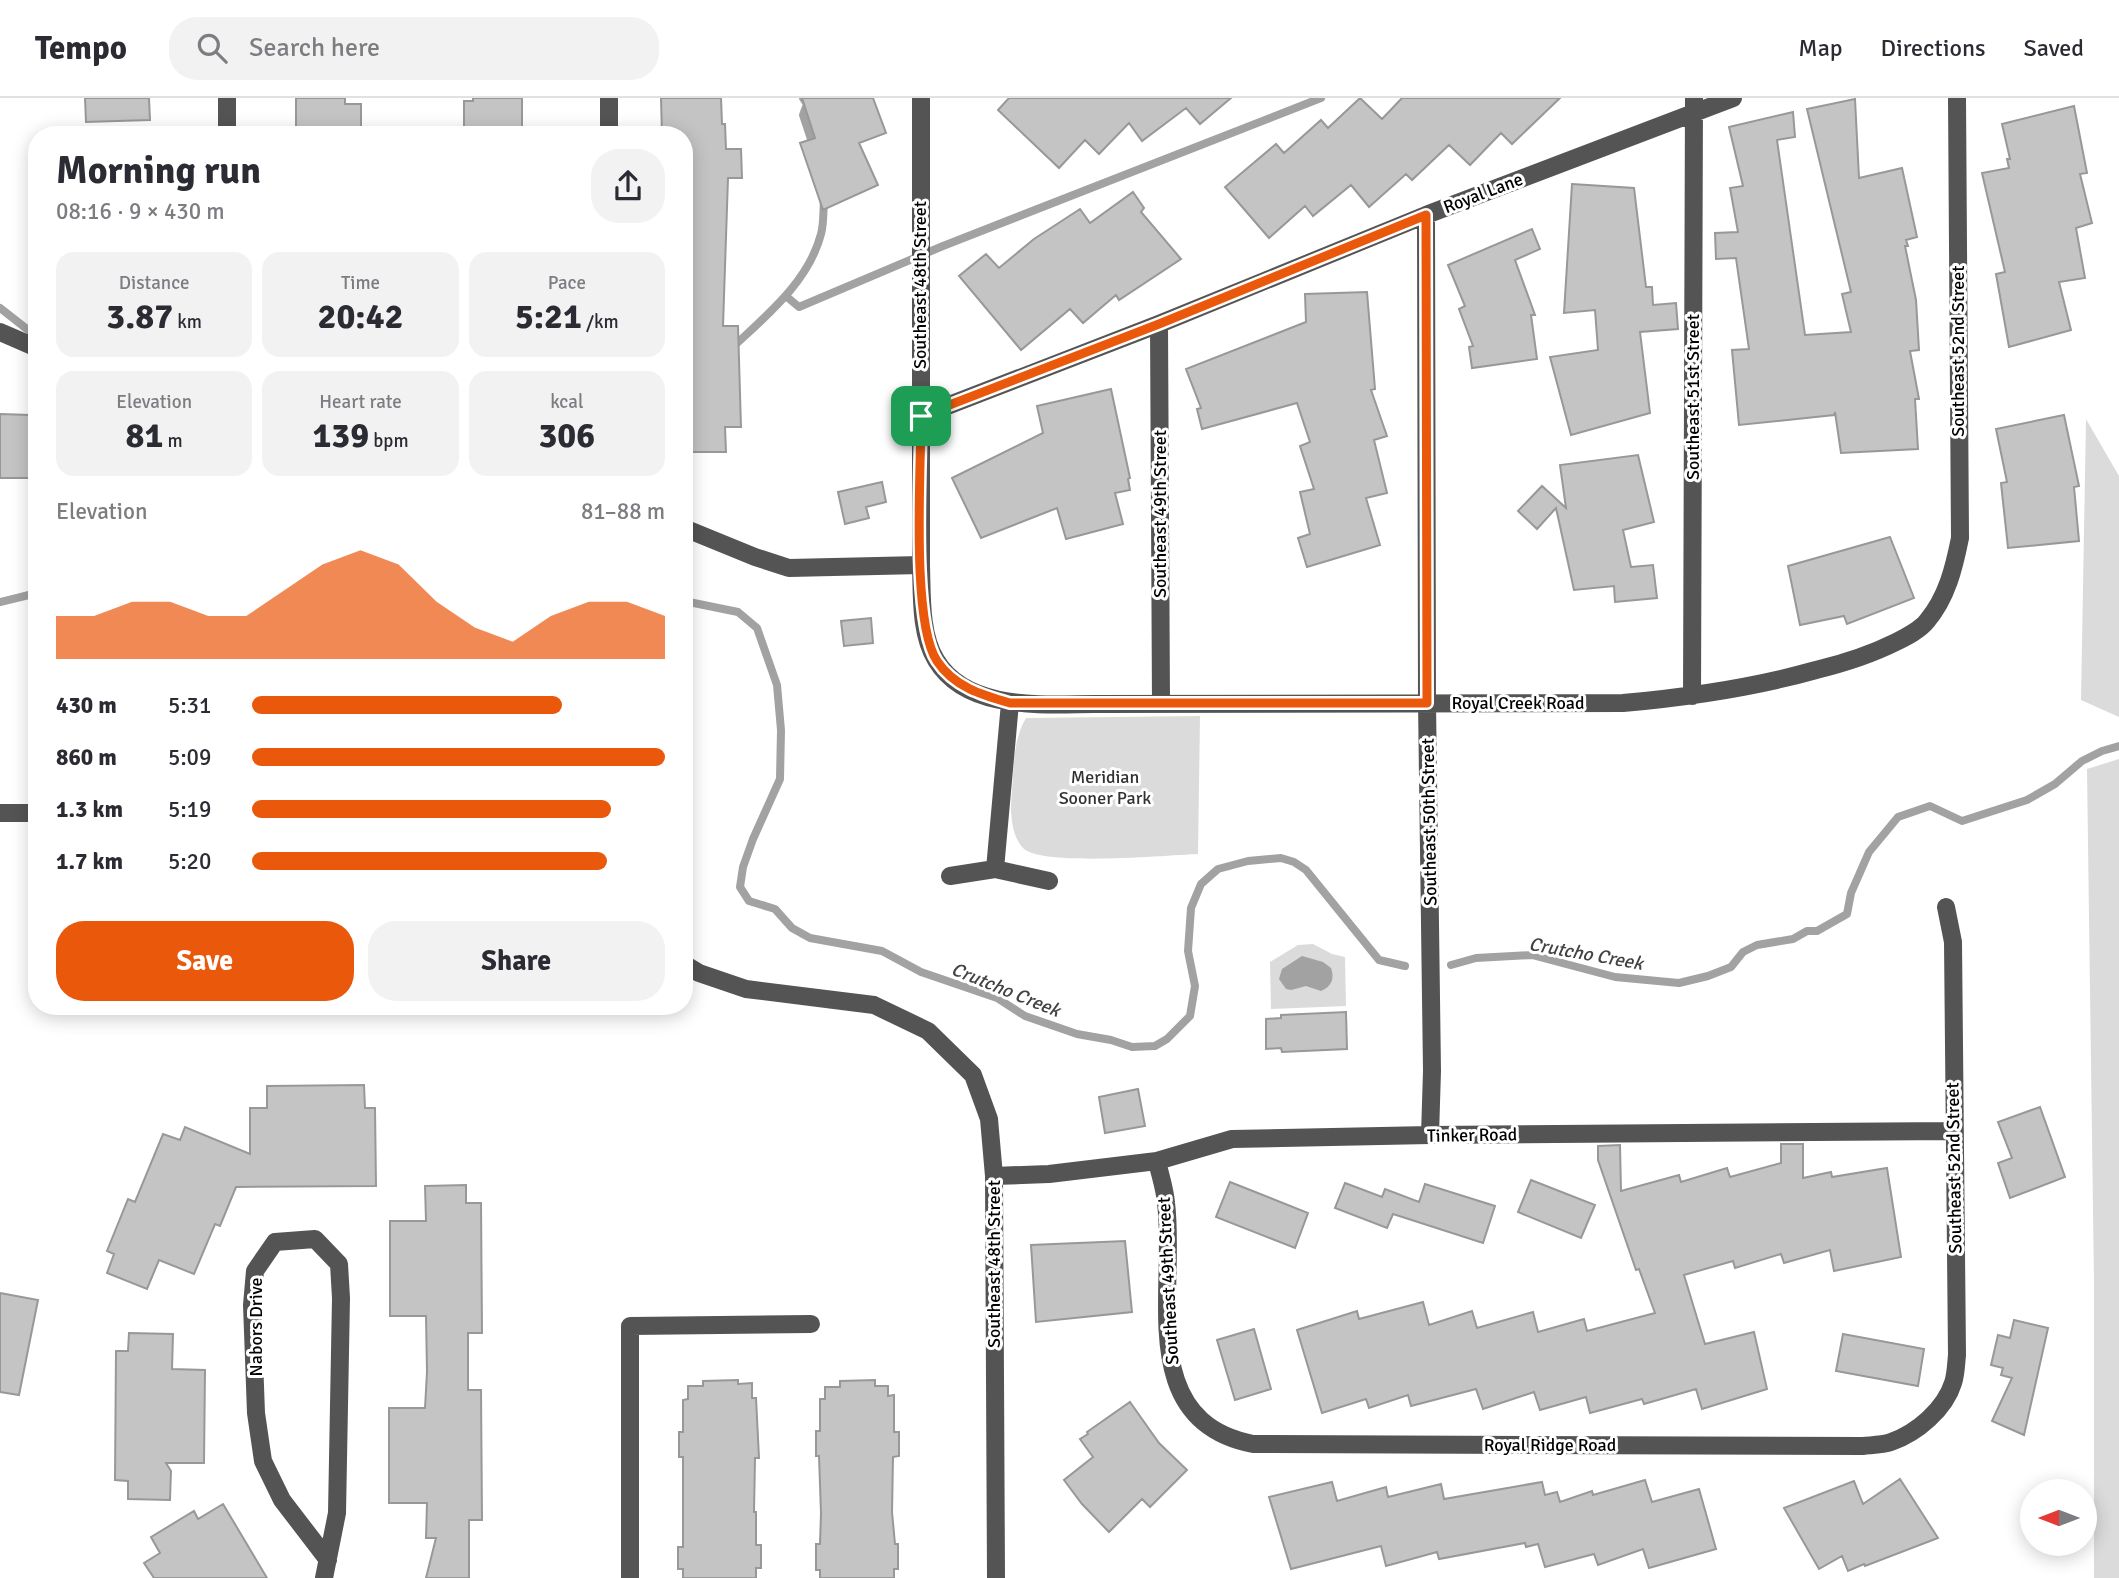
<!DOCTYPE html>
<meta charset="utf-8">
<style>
:root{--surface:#fff;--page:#f2f2f3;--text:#2b2b33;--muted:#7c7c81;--line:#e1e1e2;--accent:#ea580c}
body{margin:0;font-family:Signika,sans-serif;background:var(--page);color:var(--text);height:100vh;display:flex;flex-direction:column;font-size:26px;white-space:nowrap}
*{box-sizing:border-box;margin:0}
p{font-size:23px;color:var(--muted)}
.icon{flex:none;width:38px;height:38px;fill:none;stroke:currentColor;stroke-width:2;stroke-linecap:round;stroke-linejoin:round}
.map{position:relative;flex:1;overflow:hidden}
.details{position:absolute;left:28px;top:28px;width:665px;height:889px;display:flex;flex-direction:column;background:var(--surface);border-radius:28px;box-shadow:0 4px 18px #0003}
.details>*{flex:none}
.needle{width:46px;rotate:270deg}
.fabs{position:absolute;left:2020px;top:1381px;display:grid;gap:14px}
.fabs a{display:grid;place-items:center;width:77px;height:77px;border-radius:50%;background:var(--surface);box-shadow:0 4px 18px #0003;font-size:35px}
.pin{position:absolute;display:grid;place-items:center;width:60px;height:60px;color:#fff;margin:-30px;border-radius:14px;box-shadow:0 4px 10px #0006}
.round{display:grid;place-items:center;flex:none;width:74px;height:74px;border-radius:28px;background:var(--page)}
.head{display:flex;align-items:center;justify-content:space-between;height:119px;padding:0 28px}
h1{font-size:38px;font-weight:700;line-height:52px}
.figures{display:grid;grid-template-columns:repeat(3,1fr);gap:10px;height:119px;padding:7px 28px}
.figures div{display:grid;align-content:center;border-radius:18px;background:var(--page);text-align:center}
.figures b{font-size:35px;font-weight:700}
.figures small{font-size:19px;font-weight:400}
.figures p{font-size:19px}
.chart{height:196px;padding:14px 28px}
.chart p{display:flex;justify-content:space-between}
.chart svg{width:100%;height:126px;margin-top:7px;fill:var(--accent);opacity:.7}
.action{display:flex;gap:14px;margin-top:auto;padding:14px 28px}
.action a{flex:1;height:80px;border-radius:28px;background:var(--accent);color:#fff;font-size:28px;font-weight:700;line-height:80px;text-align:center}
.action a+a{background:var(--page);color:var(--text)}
ul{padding:0 28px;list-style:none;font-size:23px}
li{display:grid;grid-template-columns:112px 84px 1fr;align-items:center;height:52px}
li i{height:18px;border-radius:9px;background:var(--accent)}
header{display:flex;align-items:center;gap:42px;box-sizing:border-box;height:98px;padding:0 35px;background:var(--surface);border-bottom:2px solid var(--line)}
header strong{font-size:33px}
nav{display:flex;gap:38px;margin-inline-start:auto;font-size:24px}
.search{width:490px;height:63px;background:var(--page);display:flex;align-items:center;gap:18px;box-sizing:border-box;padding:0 24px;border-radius:28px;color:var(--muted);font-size:26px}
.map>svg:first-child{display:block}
.green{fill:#dbdbdb}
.water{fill:#a2a2a2}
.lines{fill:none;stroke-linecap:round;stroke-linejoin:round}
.stream{stroke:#a2a2a2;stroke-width:8}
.building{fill:#c4c4c4;stroke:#989898;stroke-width:2}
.minor{stroke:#545454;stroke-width:18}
.route-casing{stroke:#fff;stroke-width:14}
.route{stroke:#ea580c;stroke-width:9}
.labels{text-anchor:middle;stroke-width:6;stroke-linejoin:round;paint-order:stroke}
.street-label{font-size:18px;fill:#000;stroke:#fff}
.park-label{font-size:18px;fill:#323232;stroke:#fff}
.water-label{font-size:19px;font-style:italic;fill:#434343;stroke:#fff}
</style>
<header>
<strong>Tempo</strong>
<div class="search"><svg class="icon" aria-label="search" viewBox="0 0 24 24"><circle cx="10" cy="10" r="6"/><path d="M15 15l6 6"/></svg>Search here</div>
<nav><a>Map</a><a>Directions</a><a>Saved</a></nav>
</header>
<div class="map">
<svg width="2119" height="1480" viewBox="0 0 2119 1480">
<rect width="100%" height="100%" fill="#fff"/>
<path class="green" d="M 2086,321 L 2119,378 L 2119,619 L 2081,602 Z
M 1200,618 L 1198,756 C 1168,757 1041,769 1023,750 C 1010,736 1010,710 1012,693 C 1014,668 1013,642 1026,620 Z
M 2119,661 L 2119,1480 L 2094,1480 L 2094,1186 L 2087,671 Z
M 1313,846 L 1332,856 L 1345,859 L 1346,908 L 1271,911 L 1270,864 L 1298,847 Z"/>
<path class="water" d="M 1302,858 L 1323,864 L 1331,870 C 1335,881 1331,889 1321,893 L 1306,888 L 1291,892 L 1286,891 L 1279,881 L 1282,871 Z"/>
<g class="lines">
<path class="stream" d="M 803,0 L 807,6 L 803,17 L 814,50
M 787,199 L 799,209 L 943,148 L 1321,0
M 0,210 L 37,239
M 733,249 C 767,217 809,183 821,136 C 824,125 823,114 824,103
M 684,503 L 738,514 L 757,530 L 777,587 L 781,632 L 780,681 L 753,741 L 743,769 L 740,789 L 749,803 L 775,811 L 792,830 L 810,840 L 882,853 L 921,874 L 997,900 L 1025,918 L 1077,936 L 1111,942 L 1132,949 L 1155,948 L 1167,941 L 1190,918 L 1195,888 L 1188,853 L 1191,810 L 1201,786 L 1218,771 L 1248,763 L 1281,760 L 1294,764 L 1306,772 L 1379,862 L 1405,868
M 0,504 L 37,495
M 1451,867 L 1476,860 L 1532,857 L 1615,879 L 1679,885 L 1708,878 L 1731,869 L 1743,854 L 1757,847 L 1793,841 L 1807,833 L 1817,833 L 1847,816 L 1851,795 L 1869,754 L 1898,719 L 1930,708 L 1962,723 L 2027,702 L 2055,686 L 2082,663 L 2102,653 L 2119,648"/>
</g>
<path class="building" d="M 85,0 L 149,0 L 150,22 L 86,24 Z
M 296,0 L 345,0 L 345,6 L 361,6 L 361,34 L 296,34 Z
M 473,0 L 522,0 L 522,33 L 464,34 L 464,3 L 473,3 Z
M 661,0 L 721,0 L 722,26 L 725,26 L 726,51 L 741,51 L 742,80 L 728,80 L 723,228 L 738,228 L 741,329 L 725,329 L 726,354 L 684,354 L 684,37 L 662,37 Z
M 802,0 L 873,0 L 886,35 L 859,45 L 878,87 L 823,112 L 800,45 L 815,40 Z
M 1009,0 L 1231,0 L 1200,26 L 1186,10 L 1142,43 L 1129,25 L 1099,56 L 1085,42 L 1059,70 L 998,12 Z
M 1360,0 L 1382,21 L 1402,0 L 1560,0 L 1512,46 L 1501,35 L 1470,67 L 1449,47 L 1412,82 L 1406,76 L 1369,109 L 1351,87 L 1313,118 L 1305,108 L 1269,140 L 1225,89 L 1276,46 L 1284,55 L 1321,22 L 1328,30 Z
M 1855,1 L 1859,80 L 1902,70 L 1917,139 L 1906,142 L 1908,148 L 1905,148 L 1916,202 L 1919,252 L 1910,253 L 1919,301 L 1915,301 L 1918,351 L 1841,355 L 1835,314 L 1834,317 L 1739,327 L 1732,252 L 1749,251 L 1736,160 L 1716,161 L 1715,135 L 1738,134 L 1730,90 L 1743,88 L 1729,29 L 1793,14 L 1795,39 L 1777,42 L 1805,237 L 1851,234 L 1842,196 L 1851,194 L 1807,11 Z
M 2074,8 L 2087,75 L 2080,76 L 2092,125 L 2076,130 L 2085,180 L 2059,184 L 2071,232 L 2009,249 L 1996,176 L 2005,174 L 1982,75 L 2009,70 L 2007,61 L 2010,61 L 2002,26 Z
M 1572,86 L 1634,90 L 1646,189 L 1652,189 L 1653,207 L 1676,205 L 1678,231 L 1640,234 L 1650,315 L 1571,337 L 1550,259 L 1598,252 L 1595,212 L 1564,215 Z
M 1133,94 L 1144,110 L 1141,114 L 1181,161 L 1119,202 L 1116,197 L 1083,225 L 1070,211 L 1021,252 L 959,178 L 986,156 L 999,170 L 1034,141 L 1080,111 L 1090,125 Z
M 1532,131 L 1540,151 L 1515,162 L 1535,217 L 1531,217 L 1537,261 L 1472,270 L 1469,249 L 1473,248 L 1459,211 L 1465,208 L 1448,167 Z
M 1367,194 L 1375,291 L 1371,292 L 1387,338 L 1374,342 L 1387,395 L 1366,400 L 1380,447 L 1307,469 L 1298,440 L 1310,436 L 1300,394 L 1314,391 L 1300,348 L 1310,344 L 1297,305 L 1202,331 L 1197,311 L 1201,310 L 1186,271 L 1306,224 L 1305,196 Z
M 1111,291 L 1130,380 L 1128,381 L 1130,392 L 1115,395 L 1123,426 L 1066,441 L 1057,410 L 981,440 L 952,380 L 1043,335 L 1037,308 Z
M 0,316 L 30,317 L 30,327 L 37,327 L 37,380 L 0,380 Z
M 2064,317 L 2079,388 L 2074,389 L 2079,443 L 2008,450 L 2001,385 L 2007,384 L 1996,331 Z
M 1638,357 L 1654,424 L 1623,432 L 1631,469 L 1653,467 L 1657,500 L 1615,504 L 1614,488 L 1574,492 L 1556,410 L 1537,431 L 1518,413 L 1542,388 L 1566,410 L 1560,367 Z
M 882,384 L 886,404 L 866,409 L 869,420 L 845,426 L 838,394 Z
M 1890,439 L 1914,500 L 1847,526 L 1844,518 L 1800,527 L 1788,468 Z
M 871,520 L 873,545 L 844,548 L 841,523 Z
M 1346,914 L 1347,951 L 1282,954 L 1281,950 L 1266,951 L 1266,921 L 1281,920 L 1281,917 Z
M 364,987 L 365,1010 L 375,1010 L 376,1088 L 236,1089 L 220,1128 L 215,1126 L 194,1176 L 159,1162 L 147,1191 L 107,1175 L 114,1156 L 107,1153 L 128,1101 L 135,1104 L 163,1036 L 180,1042 L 185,1029 L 250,1056 L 250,1010 L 267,1010 L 267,988 Z
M 1138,991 L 1145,1028 L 1105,1035 L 1099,999 Z
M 2040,1009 L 2065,1079 L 2010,1100 L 1998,1065 L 2012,1060 L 1998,1024 Z
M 1781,1046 L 1803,1046 L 1803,1080 L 1831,1074 L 1832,1079 L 1887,1070 L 1901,1159 L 1834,1173 L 1830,1152 L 1784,1165 L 1781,1156 L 1735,1170 L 1733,1163 L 1684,1177 L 1705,1246 L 1754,1234 L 1767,1291 L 1702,1311 L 1696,1291 L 1644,1306 L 1642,1301 L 1590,1315 L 1586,1299 L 1540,1312 L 1534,1294 L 1483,1311 L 1476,1291 L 1411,1308 L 1408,1297 L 1369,1310 L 1366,1301 L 1322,1315 L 1297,1232 L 1357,1213 L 1359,1221 L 1423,1204 L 1429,1227 L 1472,1213 L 1477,1230 L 1533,1214 L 1538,1234 L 1584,1221 L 1587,1233 L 1655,1215 L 1639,1171 L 1636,1172 L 1598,1062 L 1598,1048 L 1620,1047 L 1621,1093 L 1679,1077 L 1681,1084 L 1727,1070 L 1730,1079 L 1781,1065 Z
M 1531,1082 L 1595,1107 L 1581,1140 L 1518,1114 Z
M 1230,1084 L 1308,1115 L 1295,1150 L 1216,1119 Z
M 1345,1085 L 1382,1099 L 1385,1091 L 1419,1104 L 1425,1086 L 1495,1108 L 1483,1145 L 1393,1116 L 1387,1130 L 1335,1110 Z
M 466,1087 L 466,1105 L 481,1105 L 482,1235 L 468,1235 L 468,1292 L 481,1292 L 482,1422 L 469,1422 L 469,1480 L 426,1480 L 436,1440 L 426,1440 L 427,1405 L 389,1405 L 389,1310 L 425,1310 L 427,1274 L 426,1218 L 390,1218 L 390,1123 L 426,1123 L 425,1088 Z
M 1125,1143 L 1132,1214 L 1036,1224 L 1031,1147 Z
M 0,1195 L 38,1202 L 19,1297 L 0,1294 Z
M 2014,1222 L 2048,1230 L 2024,1337 L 1992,1323 L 2012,1280 L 2001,1277 L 2003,1270 L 1991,1267 L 1998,1237 L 2010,1240 Z
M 1254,1231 L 1271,1291 L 1235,1302 L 1217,1242 Z
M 129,1235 L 173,1236 L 172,1271 L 205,1272 L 204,1365 L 166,1365 L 171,1373 L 170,1402 L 128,1401 L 128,1383 L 115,1382 L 116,1253 L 128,1253 Z
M 1843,1236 L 1924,1251 L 1918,1288 L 1836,1273 Z
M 738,1282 L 738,1286 L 752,1285 L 752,1300 L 756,1300 L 759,1360 L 755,1360 L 754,1414 L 756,1414 L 756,1447 L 761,1447 L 761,1470 L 756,1470 L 756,1480 L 683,1480 L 683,1471 L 678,1471 L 678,1449 L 683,1449 L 683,1359 L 679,1359 L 679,1334 L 683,1334 L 683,1302 L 688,1301 L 688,1288 L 703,1288 L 703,1283 Z
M 875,1282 L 875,1288 L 888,1288 L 888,1298 L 894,1297 L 894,1334 L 899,1334 L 899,1358 L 893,1359 L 892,1414 L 895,1446 L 898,1446 L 898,1471 L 894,1471 L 894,1480 L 820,1480 L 820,1472 L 816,1472 L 816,1446 L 820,1446 L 821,1415 L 819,1358 L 816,1358 L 816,1333 L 820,1333 L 820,1301 L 825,1301 L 825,1289 L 840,1289 L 840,1283 Z
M 1130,1304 L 1159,1345 L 1187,1372 L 1150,1409 L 1142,1401 L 1109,1434 L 1082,1406 L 1064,1382 L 1093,1359 L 1080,1341 L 1088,1336 L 1087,1334 Z
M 1900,1381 L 1938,1440 L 1865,1468 L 1864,1466 L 1848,1473 L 1842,1458 L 1819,1471 L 1784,1410 L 1854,1383 L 1863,1406 Z
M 1645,1382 L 1652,1404 L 1699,1391 L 1716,1451 L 1649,1470 L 1643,1451 L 1598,1467 L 1594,1456 L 1545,1469 L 1538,1446 L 1526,1449 L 1525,1445 L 1439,1461 L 1437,1454 L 1386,1468 L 1381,1448 L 1291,1471 L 1269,1399 L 1332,1384 L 1337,1403 L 1386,1389 L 1388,1399 L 1441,1386 L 1444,1401 L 1542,1384 L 1545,1397 L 1557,1394 L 1560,1404 L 1592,1393 L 1593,1397 Z
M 223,1406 L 267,1480 L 154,1480 L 144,1465 L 160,1455 L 151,1439 L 194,1413 L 198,1421 Z"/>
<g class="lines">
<path class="minor" d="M 227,0 L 227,37
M 921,0 L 921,467 C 922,497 920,536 936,562 C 967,614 1045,606 1095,606 L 1623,605 C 1689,599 1752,590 1816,572 C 1845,565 1870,557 1896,544 C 1906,539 1920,532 1927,523 C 1947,499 1954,470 1960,440 L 1957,0
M 609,37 L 609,0
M 1426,117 L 1427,605 L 1432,973 L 1430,1037
M 1159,226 L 1161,606
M 0,234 L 37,250
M 921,318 L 1159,226 L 1426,117 L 1733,0
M 684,430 L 755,459 L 789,470 L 921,467
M 1692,598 L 1694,0
M 0,715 L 37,715
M 995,771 L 1010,605
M 950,778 L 995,771 L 1049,783
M 684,866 L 699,875 L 746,891 L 874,907 L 928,933 L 973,977 L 989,1021 L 994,1078 L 996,1480
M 1157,1063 C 1160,1077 1165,1091 1166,1105 C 1177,1191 1134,1323 1253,1346 L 1863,1348 C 1872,1347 1882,1347 1891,1344 C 1917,1335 1945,1311 1953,1285 C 1956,1276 1956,1266 1957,1257 L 1953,844 L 1946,809
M 994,1078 L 1049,1076 L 1157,1063 L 1232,1041 L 1430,1037 L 1953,1033
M 324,1480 L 337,1415 L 341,1200 L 339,1166 L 315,1141 L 275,1144 L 255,1173 L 252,1207 L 256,1315 L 263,1363 L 282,1402 L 328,1462
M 630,1480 L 630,1228 L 811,1226"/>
</g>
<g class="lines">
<g class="route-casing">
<path id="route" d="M 1426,117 L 1427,605 L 1010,605 C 982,597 954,589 937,563 C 911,524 921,370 921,318 L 1159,226 Z"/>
</g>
<use href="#route" class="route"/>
</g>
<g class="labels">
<g class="street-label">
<text transform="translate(1483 95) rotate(-21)" y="6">Royal Lane</text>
<text transform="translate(920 187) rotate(-90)" y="6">Southeast 48th Street</text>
<text transform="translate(1958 253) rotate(-90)" y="6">Southeast 52nd Street</text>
<text transform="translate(1693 299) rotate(-90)" y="6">Southeast 51st Street</text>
<text transform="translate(1160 416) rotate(-90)" y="6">Southeast 49th Street</text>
<text x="1518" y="611">Royal Creek Road</text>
<text transform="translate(1429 724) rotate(-91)" y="6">Southeast 50th Street</text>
<text transform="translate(1472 1037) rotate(-1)" y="6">Tinker Road</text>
<text transform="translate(1954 1070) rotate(-91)" y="6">Southeast 52nd Street</text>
<text transform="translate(994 1166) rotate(-90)" y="6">Southeast 48th Street</text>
<text transform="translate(1168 1183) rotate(-93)" y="6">Southeast 49th Street</text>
<text transform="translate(256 1229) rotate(-90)" y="6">Nabors Drive</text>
<text x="1550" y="1353">Royal Ridge Road</text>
</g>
<g class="park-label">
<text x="1105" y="685">Meridian<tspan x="1105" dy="21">Sooner Park</tspan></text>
</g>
<g class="water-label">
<text transform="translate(1586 855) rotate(10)" y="7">Crutcho Creek</text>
<text transform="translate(1006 891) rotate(22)" y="7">Crutcho Creek</text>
</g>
</g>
</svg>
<div class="fabs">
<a><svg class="needle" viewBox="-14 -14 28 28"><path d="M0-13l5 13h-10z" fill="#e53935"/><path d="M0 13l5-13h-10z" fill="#7c7c81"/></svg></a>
</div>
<div class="pin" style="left:921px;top:318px;background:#1e9e55"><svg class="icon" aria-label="arrive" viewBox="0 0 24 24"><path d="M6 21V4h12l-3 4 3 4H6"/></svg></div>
<section class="details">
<div class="head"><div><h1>Morning run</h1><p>08:16 · 9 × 430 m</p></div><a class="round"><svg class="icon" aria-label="share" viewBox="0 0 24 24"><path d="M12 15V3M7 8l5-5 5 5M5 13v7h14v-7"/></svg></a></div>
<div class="figures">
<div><p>Distance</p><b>3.87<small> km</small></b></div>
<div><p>Time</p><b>20:42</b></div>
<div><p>Pace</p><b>5:21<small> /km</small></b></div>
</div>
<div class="figures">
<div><p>Elevation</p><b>81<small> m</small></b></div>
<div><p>Heart rate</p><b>139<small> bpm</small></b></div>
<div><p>kcal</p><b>306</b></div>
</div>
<div class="chart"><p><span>Elevation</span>81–88 m</p>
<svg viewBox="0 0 160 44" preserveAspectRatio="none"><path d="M0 44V29L10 29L20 24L30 24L40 29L50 29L60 20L70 11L80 6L90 11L100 24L110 33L120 38L130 29L140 24L150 24L160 29V44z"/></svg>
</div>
<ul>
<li><b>430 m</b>5:31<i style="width:75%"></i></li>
<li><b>860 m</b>5:09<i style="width:100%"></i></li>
<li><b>1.3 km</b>5:19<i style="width:87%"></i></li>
<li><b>1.7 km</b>5:20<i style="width:86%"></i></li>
</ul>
<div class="action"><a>Save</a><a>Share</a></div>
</section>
</div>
